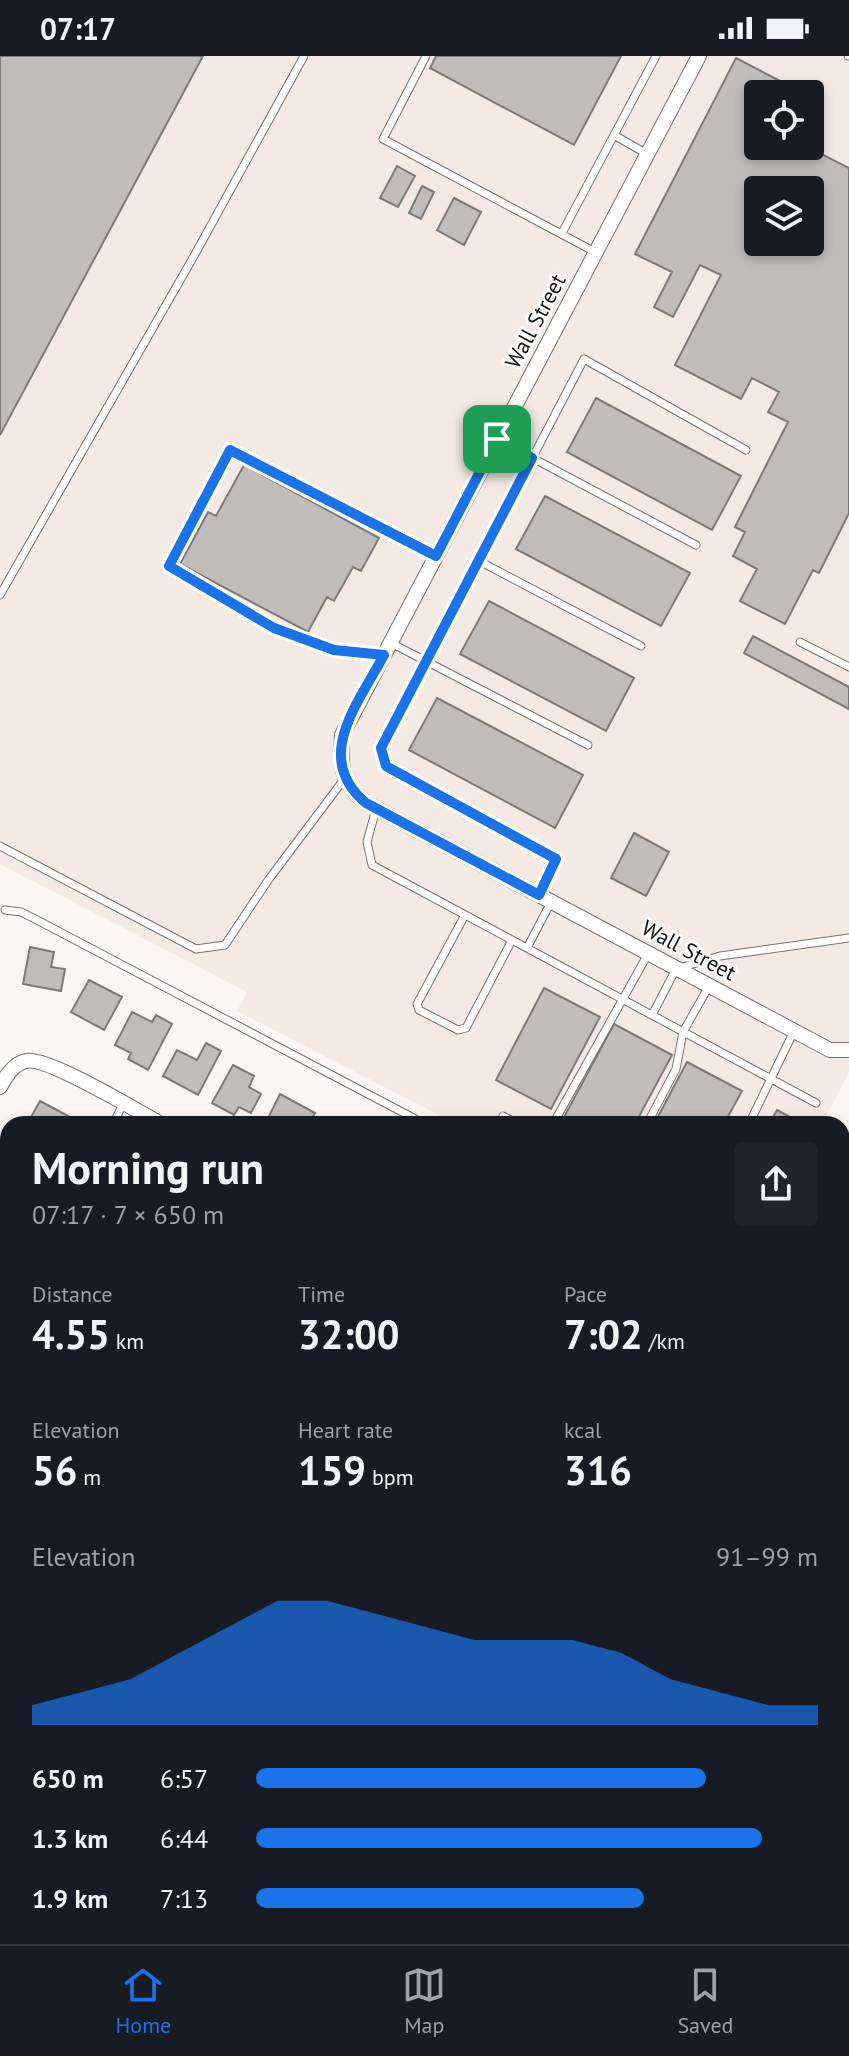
<!DOCTYPE html>
<meta charset="utf-8">
<style>
:root{--surface:#171b24;--page:#20242c;--text:#f1f3f6;--muted:#9ea1a6;--line:#363941;--accent:#1a73e8}
body{margin:0;font-family:"PT Sans",sans-serif;background:var(--page);color:var(--text);height:100vh;display:flex;flex-direction:column;font-size:30px;white-space:nowrap}
*{box-sizing:border-box;margin:0}
p{font-size:26px;color:var(--muted)}
.icon{flex:none;width:44px;height:44px;fill:none;stroke:currentColor;stroke-width:2;stroke-linecap:round;stroke-linejoin:round}
.map{position:relative;flex:1;overflow:hidden}
.details{position:absolute;left:0px;top:1060px;width:850px;height:828px;display:flex;flex-direction:column;background:var(--surface);border-radius:24px 24px 0 0;box-shadow:0 4px 12px #0003}
.details>*{flex:none}
.tools{position:absolute;left:744px;top:24px;display:grid;gap:16px}
.tools a{display:grid;place-items:center;width:80px;height:80px;border-radius:8px;background:var(--surface);box-shadow:0 4px 12px #0003;font-size:40px}
.pin{position:absolute;display:grid;place-items:center;width:68px;height:68px;color:#fff;margin:-34px;border-radius:16px;box-shadow:0 4px 12px #0006}
.round{display:grid;place-items:center;flex:none;width:84px;height:84px;border-radius:8px;background:var(--page)}
.head{display:flex;align-items:center;justify-content:space-between;height:136px;padding:0 32px}
h1{font-size:44px;font-weight:800;line-height:60px}
.figures{display:grid;grid-template-columns:repeat(3,1fr);gap:12px;height:136px;padding:8px 32px}
.figures div{display:grid;align-content:center}
.figures b{font-size:40px;font-weight:800}
.figures small{font-size:22px;font-weight:400}
.figures p{font-size:22px}
.chart{height:224px;padding:16px 32px}
.chart p{display:flex;justify-content:space-between}
.chart svg{width:100%;height:144px;margin-top:8px;fill:var(--accent);opacity:.7}
ul{padding:0 32px;list-style:none;font-size:26px}
li{display:grid;grid-template-columns:128px 96px 1fr;align-items:center;height:60px}
li i{height:20px;border-radius:10px;background:var(--accent)}
.status{display:flex;justify-content:space-between;align-items:center;height:56px;padding:0 40px;background:var(--surface);direction:ltr}
.status svg{height:22px;fill:currentColor}
.tab-bar{display:flex;justify-content:space-around;align-items:center;height:112px;border-top:2px solid var(--line);background:var(--surface);font-size:22px;color:var(--muted)}
.tab-bar a{display:grid;justify-items:center;gap:4px}
.tab-bar .on{color:var(--accent)}
.map>svg:first-child{display:block}
.built{fill:#f4eae3;fill-rule:evenodd}
.building{fill:#bfbcba;stroke:#7c7a78;stroke-width:2;fill-rule:evenodd}
.lines{fill:none;stroke-linecap:round;stroke-linejoin:round}
.lane-casing{stroke:#757371;stroke-width:9}
.street-casing{stroke:#757371;stroke-width:16}
.lane{stroke:#fff;stroke-width:7}
.street{stroke:#fff;stroke-width:14}
.route-casing{stroke:#fff;stroke-width:16}
.route{stroke:#1a73e8;stroke-width:10}
.labels{text-anchor:middle;stroke-width:6;stroke-linejoin:round;paint-order:stroke}
.street-label{font-size:22px;fill:#151414;stroke:#fff}
</style>
<div class="status"><b>07:17</b><svg viewBox="0 0 49 12"><path d="M0 12V9h3v3zM5 12V6h3v6zM10 12V3h3v9zM15 12V0h3v12zM26 1h20v11H26zM47 4h2v5h-2z"/></svg></div>
<div class="map">
<svg width="849" height="1888" viewBox="0 0 849 1888">
<rect width="100%" height="100%" fill="#f9f6f4"/>
<path class="built" d="M 0,0 L 849,0 L 849,1017 L 822,1068 L 456,1068 L 237,955 L 247,936 L 0,808 ZM 758,38 L 810,38 L 810,90 L 758,90 ZM 758,134 L 810,134 L 810,186 L 758,186 Z"/>
<path class="building" d="M 0,0 L 203,0 L 0,379 Z
M 436,0 L 621,0 L 574,89 L 430,12 Z
M 736,2 L 782,26 L 776,38 L 758,38 L 758,90 L 806,90 L 849,112 L 849,457 L 819,517 L 813,514 L 785,568 L 740,545 L 757,513 L 733,500 L 745,476 L 735,471 L 788,366 L 768,356 L 779,336 L 752,322 L 741,343 L 675,309 L 721,219 L 700,209 L 673,261 L 654,251 L 672,216 L 635,198 ZM 758,134 L 810,134 L 810,186 L 758,186 Z
M 397,110 L 415,120 L 398,151 L 380,142 Z
M 422,130 L 434,136 L 421,163 L 409,157 Z
M 454,142 L 481,156 L 464,189 L 437,174 Z
M 596,342 L 741,420 L 712,474 L 567,396 Z
M 244,409 L 379,482 L 361,515 L 353,511 L 334,545 L 327,541 L 308,576 L 180,508 L 208,456 L 216,460 Z
M 545,440 L 690,517 L 661,570 L 516,493 Z
M 489,545 L 634,622 L 606,675 L 460,598 Z
M 753,580 L 849,631 L 849,653 L 744,597 Z
M 437,642 L 583,719 L 555,772 L 409,694 Z
M 634,777 L 669,796 L 646,840 L 611,822 Z
M 30,891 L 54,896 L 51,911 L 65,913 L 61,935 L 23,928 Z
M 89,924 L 122,941 L 104,974 L 71,956 Z
M 544,932 L 600,961 L 551,1053 L 496,1024 Z
M 132,956 L 152,966 L 156,959 L 172,968 L 148,1014 L 128,1003 L 131,997 L 115,989 Z
M 614,968 L 672,999 L 635,1068 L 577,1068 L 564,1061 Z
M 206,987 L 221,995 L 198,1039 L 163,1020 L 177,994 L 197,1004 Z
M 687,1006 L 742,1035 L 724,1068 L 654,1068 Z
M 233,1009 L 254,1020 L 249,1031 L 261,1038 L 251,1057 L 239,1051 L 234,1059 L 212,1047 Z
M 280,1038 L 315,1057 L 309,1068 L 265,1068 Z
M 40,1045 L 83,1068 L 27,1068 Z
M 777,1054 L 803,1068 L 769,1068 Z
M 8,1100 L 8,1135 L 0,1130 L 0,1115 Z
M 0,1148 L 8,1152 L 8,1198 L 0,1194 Z
M 842,1329 L 849,1333 L 847,1345 L 849,1347 L 849,1370 L 842,1366 Z
M 2,1344 L 8,1348 L 8,1393 L 0,1388 Z
M 0,1403 L 8,1407 L 8,1428 L 0,1443 Z
M 849,1507 L 849,1526 L 842,1522 Z
M 842,1542 L 849,1545 L 849,1588 L 842,1584 Z
M 8,1610 L 8,1640 L 0,1636 L 0,1625 Z
M 844,1719 L 849,1721 L 849,1765 L 842,1761 Z
M 4,1727 L 8,1730 L 8,1781 L 5,1779 L 1,1787 L 0,1735 Z
M 842,1783 L 849,1787 L 849,1828 L 842,1841 Z
M 0,1869 L 8,1873 L 7,1880 L 21,1888 L 0,1888 Z
M 38,1880 L 47,1880 L 62,1888 L 34,1888 Z
M 267,1880 L 262,1888 L 234,1888 L 220,1881 Z
M 280,1880 L 289,1880 L 304,1888 L 276,1888 Z
M 504,1880 L 545,1880 L 557,1887 L 511,1888 L 513,1885 Z
M 672,1880 L 704,1880 L 700,1888 L 687,1888 Z
M 798,1880 L 808,1880 L 823,1888 L 794,1888 Z"/>
<g class="lines">
<g class="lane-casing">
<path id="lane" d="M 426,0 L 383,83 L 595,196
M 848,0 L 849,0
M 614,79 L 647,98
M 562,177 L 656,0
M 497,383 L 696,489
M 479,505 L 641,590
M 0,539 L 194,200 L 304,0
M 800,586 L 849,611
M 391,587 L 588,689
M 383,599 L 334,594 L 274,572 L 169,510 L 230,394 L 436,500
M 376,753 L 367,786 L 372,809 L 816,1047
M 0,790 L 196,893 L 225,889 L 269,823 L 345,722
M 539,839 L 556,803 L 386,710 L 381,692 L 584,303 L 746,394
M 5,854 L 21,856 L 37,864 L 425,1068
M 465,859 L 417,948 L 419,954 L 458,974 L 466,972 L 512,884
M 527,892 L 551,846
M 652,959 L 676,913 L 720,900 L 849,882
M 503,1060 L 518,1068
M 113,1068 L 123,1048
M 553,1068 L 648,898
M 647,1068 L 676,1013 L 683,976 L 709,930
M 749,1068 L 794,975
M 842,1116 L 849,1103
M 842,1240 L 849,1244
M 0,1280 L 8,1265
M 842,1288 L 849,1292
M 842,1426 L 849,1413
M 842,1695 L 849,1682
M 0,1811 L 8,1816
M 129,1880 L 144,1888
M 475,1888 L 479,1880
M 752,1888 L 754,1880"/>
</g>
<g class="street-casing">
<path id="street" d="M 699,0 L 342,679 C 340,711 341,726 366,747 L 830,994 L 849,994
M 0,1031 C 6,1020 13,1008 26,1005 C 47,1000 137,1055 161,1068
M 0,1525 L 8,1509
M 0,1683 L 8,1687
M 369,1880 L 384,1888
M 354,1888 L 355,1880
M 602,1888 L 606,1880"/>
</g>
<use href="#lane" class="lane"/>
<use href="#street" class="street"/>
</g>
<g class="lines">
<g class="route-casing">
<path id="route" d="M 497,383 L 532,402 L 381,692 L 386,710 L 556,803 L 539,839 L 366,747 C 312,702 358,648 384,599 L 334,594 L 274,572 L 169,510 L 230,394 L 436,500 Z"/>
</g>
<use href="#route" class="route"/>
</g>
<g class="labels">
<g class="street-label">
<text transform="translate(535 265) rotate(-62)" y="8">Wall Street</text>
<text transform="translate(689 894) rotate(28)" y="8">Wall Street</text>
</g>
</g>
</svg>
<div class="tools">
<a><svg class="icon" aria-label="locate" viewBox="0 0 24 24"><circle cx="12" cy="12" r="6"/><path d="M12 2v4M12 18v4M2 12h4M18 12h4"/></svg></a>
<a><svg class="icon" aria-label="layers" viewBox="0 0 24 24"><path d="M12 4l9 5-9 5-9-5zM3 14l9 5 9-5"/></svg></a>
</div>
<div class="pin" style="left:497px;top:383px;background:#1e9e55"><svg class="icon" aria-label="arrive" viewBox="0 0 24 24"><path d="M6 21V4h12l-3 4 3 4H6"/></svg></div>
<section class="details">
<div class="head"><div><h1>Morning run</h1><p>07:17 · 7 × 650 m</p></div><a class="round"><svg class="icon" aria-label="share" viewBox="0 0 24 24"><path d="M12 15V3M7 8l5-5 5 5M5 13v7h14v-7"/></svg></a></div>
<div class="figures">
<div><p>Distance</p><b>4.55<small> km</small></b></div>
<div><p>Time</p><b>32:00</b></div>
<div><p>Pace</p><b>7:02<small> /km</small></b></div>
</div>
<div class="figures">
<div><p>Elevation</p><b>56<small> m</small></b></div>
<div><p>Heart rate</p><b>159<small> bpm</small></b></div>
<div><p>kcal</p><b>316</b></div>
</div>
<div class="chart"><p><span>Elevation</span>91–99 m</p>
<svg viewBox="0 0 160 44" preserveAspectRatio="none"><path d="M0 44V38L10 34L20 30L30 22L40 14L50 6L60 6L70 10L80 14L90 18L100 18L110 18L120 22L130 30L140 34L150 38L160 38V44z"/></svg>
</div>
<ul>
<li><b>650 m</b>6:57<i style="width:80%"></i></li>
<li><b>1.3 km</b>6:44<i style="width:90%"></i></li>
<li><b>1.9 km</b>7:13<i style="width:69%"></i></li>
</ul>
</section>
</div>
<nav class="tab-bar">
<a class="on"><svg class="icon" aria-label="home" viewBox="0 0 24 24"><path d="M3 11l9-7 9 7M6 9v11h12V9"/></svg>Home</a>
<a><svg class="icon" aria-label="map" viewBox="0 0 24 24"><path d="M3 6l6-2 6 2 6-2v14l-6 2-6-2-6 2zM9 4v14M15 6v14"/></svg>Map</a>
<a><svg class="icon" aria-label="saved" viewBox="0 0 24 24"><path d="M7 4h10v16l-5-4-5 4z"/></svg>Saved</a>
</nav>
